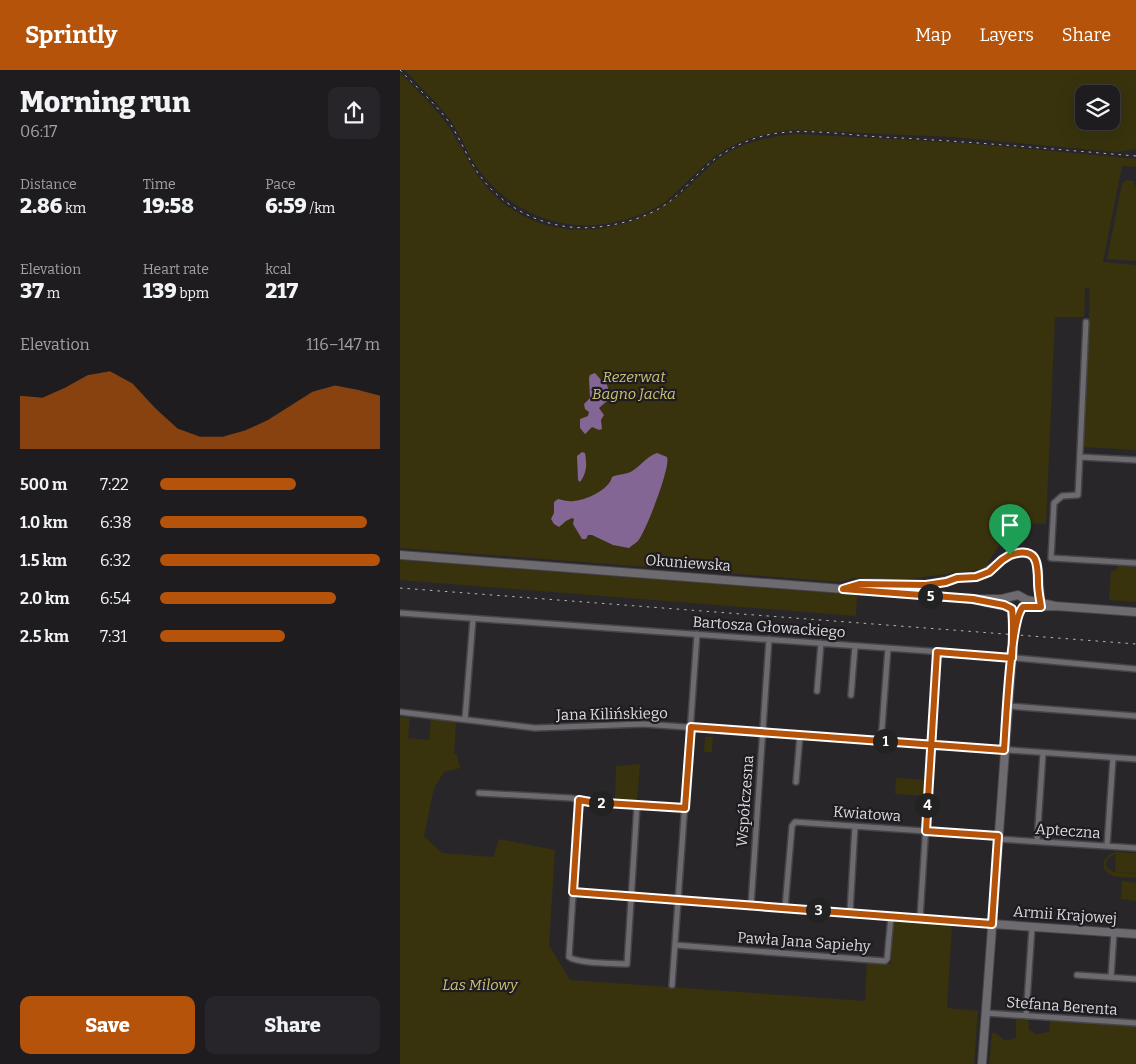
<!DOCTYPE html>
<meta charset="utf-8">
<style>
:root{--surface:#1f1c20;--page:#272529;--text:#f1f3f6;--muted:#a1a1a5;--line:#3c3a3e;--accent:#b45309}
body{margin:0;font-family:Bitter,serif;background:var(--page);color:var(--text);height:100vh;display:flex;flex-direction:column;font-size:19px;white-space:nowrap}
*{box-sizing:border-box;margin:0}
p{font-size:16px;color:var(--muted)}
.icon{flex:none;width:28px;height:28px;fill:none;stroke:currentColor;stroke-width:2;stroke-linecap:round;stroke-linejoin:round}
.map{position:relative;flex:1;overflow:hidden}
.panel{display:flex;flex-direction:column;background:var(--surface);width:400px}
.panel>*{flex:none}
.controls{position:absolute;left:675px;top:15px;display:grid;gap:10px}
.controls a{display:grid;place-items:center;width:45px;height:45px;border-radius:10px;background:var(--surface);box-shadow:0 5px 20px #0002,0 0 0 1px var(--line);font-size:25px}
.pin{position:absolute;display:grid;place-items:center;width:42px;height:42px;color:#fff;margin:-51px -21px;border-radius:50% 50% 50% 0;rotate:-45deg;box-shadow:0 0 5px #0007}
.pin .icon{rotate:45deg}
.km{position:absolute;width:25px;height:25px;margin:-12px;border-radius:50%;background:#222;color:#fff;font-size:14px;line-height:25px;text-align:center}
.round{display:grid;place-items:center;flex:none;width:52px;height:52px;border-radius:10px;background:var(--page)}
.overview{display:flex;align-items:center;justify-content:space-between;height:85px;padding:0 20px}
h1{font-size:28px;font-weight:800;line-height:38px}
.stats{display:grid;grid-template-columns:repeat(3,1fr);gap:8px;height:85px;padding:5px 20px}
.stats div{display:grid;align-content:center}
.stats b{font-size:21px;font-weight:800}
.stats small{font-size:14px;font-weight:400}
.stats p{font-size:14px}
.chart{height:140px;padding:10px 20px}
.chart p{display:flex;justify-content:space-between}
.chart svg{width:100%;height:90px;margin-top:5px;fill:var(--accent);opacity:.7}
.cta{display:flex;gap:10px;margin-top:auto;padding:10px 20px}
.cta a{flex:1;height:58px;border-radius:10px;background:var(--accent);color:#fff;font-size:20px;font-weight:800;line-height:58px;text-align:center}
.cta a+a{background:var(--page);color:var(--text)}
ul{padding:0 20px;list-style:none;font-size:16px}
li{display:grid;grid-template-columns:80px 60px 1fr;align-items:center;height:38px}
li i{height:12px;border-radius:6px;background:var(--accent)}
header{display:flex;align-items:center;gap:30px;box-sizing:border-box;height:70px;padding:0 25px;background:var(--accent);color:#fff}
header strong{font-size:24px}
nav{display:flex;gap:28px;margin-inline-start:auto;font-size:18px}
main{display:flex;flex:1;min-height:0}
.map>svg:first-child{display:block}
.green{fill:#38330d;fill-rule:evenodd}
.water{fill:#836693}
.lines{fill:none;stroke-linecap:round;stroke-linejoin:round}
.street-casing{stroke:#464448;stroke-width:8}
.secondary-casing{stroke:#464448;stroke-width:10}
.street{stroke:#6e6b70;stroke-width:5}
.secondary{stroke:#6e6b70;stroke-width:8}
.rail{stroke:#b5b3b6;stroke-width:1;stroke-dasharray:2.5 5;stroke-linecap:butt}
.route-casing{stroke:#fff;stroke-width:10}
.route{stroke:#b45309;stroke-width:6}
.labels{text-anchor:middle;stroke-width:4.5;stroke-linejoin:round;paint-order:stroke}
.park-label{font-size:15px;font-style:italic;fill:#ccc26e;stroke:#1f1c21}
.street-label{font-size:15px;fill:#dddbde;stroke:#1f1c21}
</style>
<header>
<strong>Sprintly</strong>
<nav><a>Map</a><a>Layers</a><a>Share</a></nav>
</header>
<main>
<section class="panel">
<div class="overview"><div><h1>Morning run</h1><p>06:17</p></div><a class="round"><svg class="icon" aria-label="share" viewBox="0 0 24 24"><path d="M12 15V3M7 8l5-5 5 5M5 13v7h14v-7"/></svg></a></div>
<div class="stats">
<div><p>Distance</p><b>2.86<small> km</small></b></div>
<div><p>Time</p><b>19:58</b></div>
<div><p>Pace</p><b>6:59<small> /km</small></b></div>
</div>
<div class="stats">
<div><p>Elevation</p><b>37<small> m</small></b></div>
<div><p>Heart rate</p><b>139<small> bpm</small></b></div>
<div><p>kcal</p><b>217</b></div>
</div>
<div class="chart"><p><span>Elevation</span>116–147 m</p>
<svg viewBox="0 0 160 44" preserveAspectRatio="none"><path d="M0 44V18L10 19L20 14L30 8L40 6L50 12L60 24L70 34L80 38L90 38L100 35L110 30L120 23L130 16L140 13L150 15L160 18V44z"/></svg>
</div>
<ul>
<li><b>500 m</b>7:22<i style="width:62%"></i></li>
<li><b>1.0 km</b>6:38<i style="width:94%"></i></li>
<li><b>1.5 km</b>6:32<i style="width:100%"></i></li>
<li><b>2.0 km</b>6:54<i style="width:80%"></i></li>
<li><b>2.5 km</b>7:31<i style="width:57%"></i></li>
</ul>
<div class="cta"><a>Save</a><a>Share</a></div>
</section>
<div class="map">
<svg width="736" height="994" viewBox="0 0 736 994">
<rect width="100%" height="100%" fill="#29262a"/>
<path class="green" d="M 5,0 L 736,0 L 736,79 L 716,82 L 553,67 L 395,60 C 364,62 332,71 308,92 C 295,103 284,115 272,126 C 255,142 232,148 210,153 C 161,163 108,140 79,100 C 67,84 61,64 49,48 C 36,31 19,16 5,0 ZM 684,24 L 711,24 L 711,51 L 684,51 Z
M 0,3 C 15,19 33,35 46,53 C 63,76 72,104 94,125 C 146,175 224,167 278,126 C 292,115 303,101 317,90 C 339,73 367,67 395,64 L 564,73 L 736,89 L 736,97 L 722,96 L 703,192 L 736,195 L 736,380 L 684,377 L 690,219 L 685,218 L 684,247 L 655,247 L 646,454 L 613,453 L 584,499 L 493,511 L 453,508 L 441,512 L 0,478 Z
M 726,110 L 734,111 L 735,117 L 736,117 L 736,191 L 707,189 L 722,114 Z
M 0,490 L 457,525 L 456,546 L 0,510 Z
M 721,494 L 736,496 L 736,532 L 709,530 L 711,501 L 715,501 L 718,496 L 720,496 Z
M 0,647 L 10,648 L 8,668 L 29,670 L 31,649 L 56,652 L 54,684 L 57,685 L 60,698 L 44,702 L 34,718 L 24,766 L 42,783 L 93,787 L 99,769 L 155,780 L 149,875 L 170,910 L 465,931 L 467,892 L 491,894 L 493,850 L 552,854 L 547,938 L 578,941 L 574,994 L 0,994 Z
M 305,667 L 313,667 L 312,682 L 304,682 Z
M 240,694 L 237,732 L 215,731 L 216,696 Z
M 496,708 L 526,710 L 525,726 L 495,724 Z
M 716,782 L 736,783 L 736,803 L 715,802 L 716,784 L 708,788 L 706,793 L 707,798 L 714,802 L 736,804 L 736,808 C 729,807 718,808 711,805 C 698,799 704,784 716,782 Z
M 722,811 L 736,813 L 736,831 L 721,829 Z
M 616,949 L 628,950 L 629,960 L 636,964 L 649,962 L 650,951 L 655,950 L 707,953 L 736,956 L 736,994 L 589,994 L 592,963 L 595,963 L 605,970 L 614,969 L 616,967 Z"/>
<path class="water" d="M 195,303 L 201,310 L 206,312 L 208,318 L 207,331 L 199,338 L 204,345 L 201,350 L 202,359 L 199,360 L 192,357 L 185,364 L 180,358 L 180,349 L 188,346 L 189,342 L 185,339 L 184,334 L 190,328 L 189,308 L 190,305 Z
M 182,382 L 185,383 C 187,394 187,403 180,412 L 178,410 L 177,386 Z
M 257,383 L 267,387 C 271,397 246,461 238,471 C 236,473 232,475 229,478 L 213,475 L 192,465 L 188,465 L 186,469 L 182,469 L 173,454 L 174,449 L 172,448 L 166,451 L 159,457 L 154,454 L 151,449 L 154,443 L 154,432 L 158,429 C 163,430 169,432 174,431 C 186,430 209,420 212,407 C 218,404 222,405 228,403 C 239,399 245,387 257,383 Z"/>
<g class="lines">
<g class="street-casing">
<path id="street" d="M 686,252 L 678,425 L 662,426 L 654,433 L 651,488 L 736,493
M 681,387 L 736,390
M 0,543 L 584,585 L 736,599
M 417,621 L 421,573
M 451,625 L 455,576
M 608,636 L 736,646
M 0,642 L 135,658 L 243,654 L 736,689
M 65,649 L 73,549
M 481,671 L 488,578
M 396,712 L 400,665
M 79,723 L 171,728 L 190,732 L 285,738
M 179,730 L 169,887 C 179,894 213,893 227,894 L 237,735
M 598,769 L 736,778
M 637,771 L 643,683
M 707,776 L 713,688
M 173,822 L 592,854
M 351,835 L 369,569
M 385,838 L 392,756 L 395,752 L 598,766
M 450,842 L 455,756
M 520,848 L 537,582
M 275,875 L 485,891 L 487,889 L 491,846
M 677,905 L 736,909
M 711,907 L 714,862
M 272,915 L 297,564
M 586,943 L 736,953
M 626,946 L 632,857"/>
</g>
<g class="secondary-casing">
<path id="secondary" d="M 0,485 L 573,529 L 601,529 L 618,525 L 627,530 L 655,536
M 445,518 C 469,508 498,517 525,515 C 535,514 545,511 555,509 C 561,507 567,508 574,507 C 595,504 611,470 634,487 C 641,500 638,522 641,537
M 585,532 L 610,537
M 623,537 L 655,536 L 736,542
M 592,854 L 736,864
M 582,994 L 614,559 L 612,539"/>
</g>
<use href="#street" class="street"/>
<use href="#secondary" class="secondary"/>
<path class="rail" d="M 0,0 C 16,17 35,33 49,52 C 60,68 67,87 78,103 C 105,142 152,162 198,157 C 223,154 249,147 269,132 C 285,120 296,104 311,92 C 329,78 350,68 372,64 C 407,58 445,65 481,67 C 566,71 651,79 736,86
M 0,518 L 736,574"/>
</g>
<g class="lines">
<g class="route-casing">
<path id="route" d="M 610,485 C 637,476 638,492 638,513 C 638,521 640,529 641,537 L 623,537 C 610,549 606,656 604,680 L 291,657 L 285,738 L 190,732 L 179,730 L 173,822 L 592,854 L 598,766 L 526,761 L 537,582 L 612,588 C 613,571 614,556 612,539 L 604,535 L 573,529 L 443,519 L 460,514 L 526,515 L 546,512 L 557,508 L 576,507 L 589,502 L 602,490 L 610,485"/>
</g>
<use href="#route" class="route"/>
</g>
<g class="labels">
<g class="park-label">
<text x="234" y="312">Rezerwat<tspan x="234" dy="17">Bagno Jacka</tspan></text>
<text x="80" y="920">Las Milowy</text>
</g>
<g class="street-label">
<text transform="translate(288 493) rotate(4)" y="5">Okuniewska</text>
<text transform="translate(369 557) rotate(4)" y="5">Bartosza Głowackiego</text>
<text transform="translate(212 644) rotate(-1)" y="5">Jana Kilińskiego</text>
<text transform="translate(345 731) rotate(-86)" y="5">Współczesna</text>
<text transform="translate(467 744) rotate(4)" y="5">Kwiatowa</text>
<text transform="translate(668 761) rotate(4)" y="5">Apteczna</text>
<text transform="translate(665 845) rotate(4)" y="5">Armii Krajowej</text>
<text transform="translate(404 872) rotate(4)" y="5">Pawła Jana Sapiehy</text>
<text transform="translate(662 936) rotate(4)" y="5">Stefana Berenta</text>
</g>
</g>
</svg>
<div class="controls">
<a><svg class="icon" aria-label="layers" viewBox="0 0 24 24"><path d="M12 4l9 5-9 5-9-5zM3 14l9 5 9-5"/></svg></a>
</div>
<div class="pin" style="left:610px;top:485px;background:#1e9e55"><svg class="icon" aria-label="arrive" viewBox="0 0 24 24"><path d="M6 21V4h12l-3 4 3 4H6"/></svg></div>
<b class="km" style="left:485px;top:671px">1</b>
<b class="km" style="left:201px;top:733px">2</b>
<b class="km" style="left:418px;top:840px">3</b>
<b class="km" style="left:527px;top:735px">4</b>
<b class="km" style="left:530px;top:526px">5</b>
</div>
</main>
